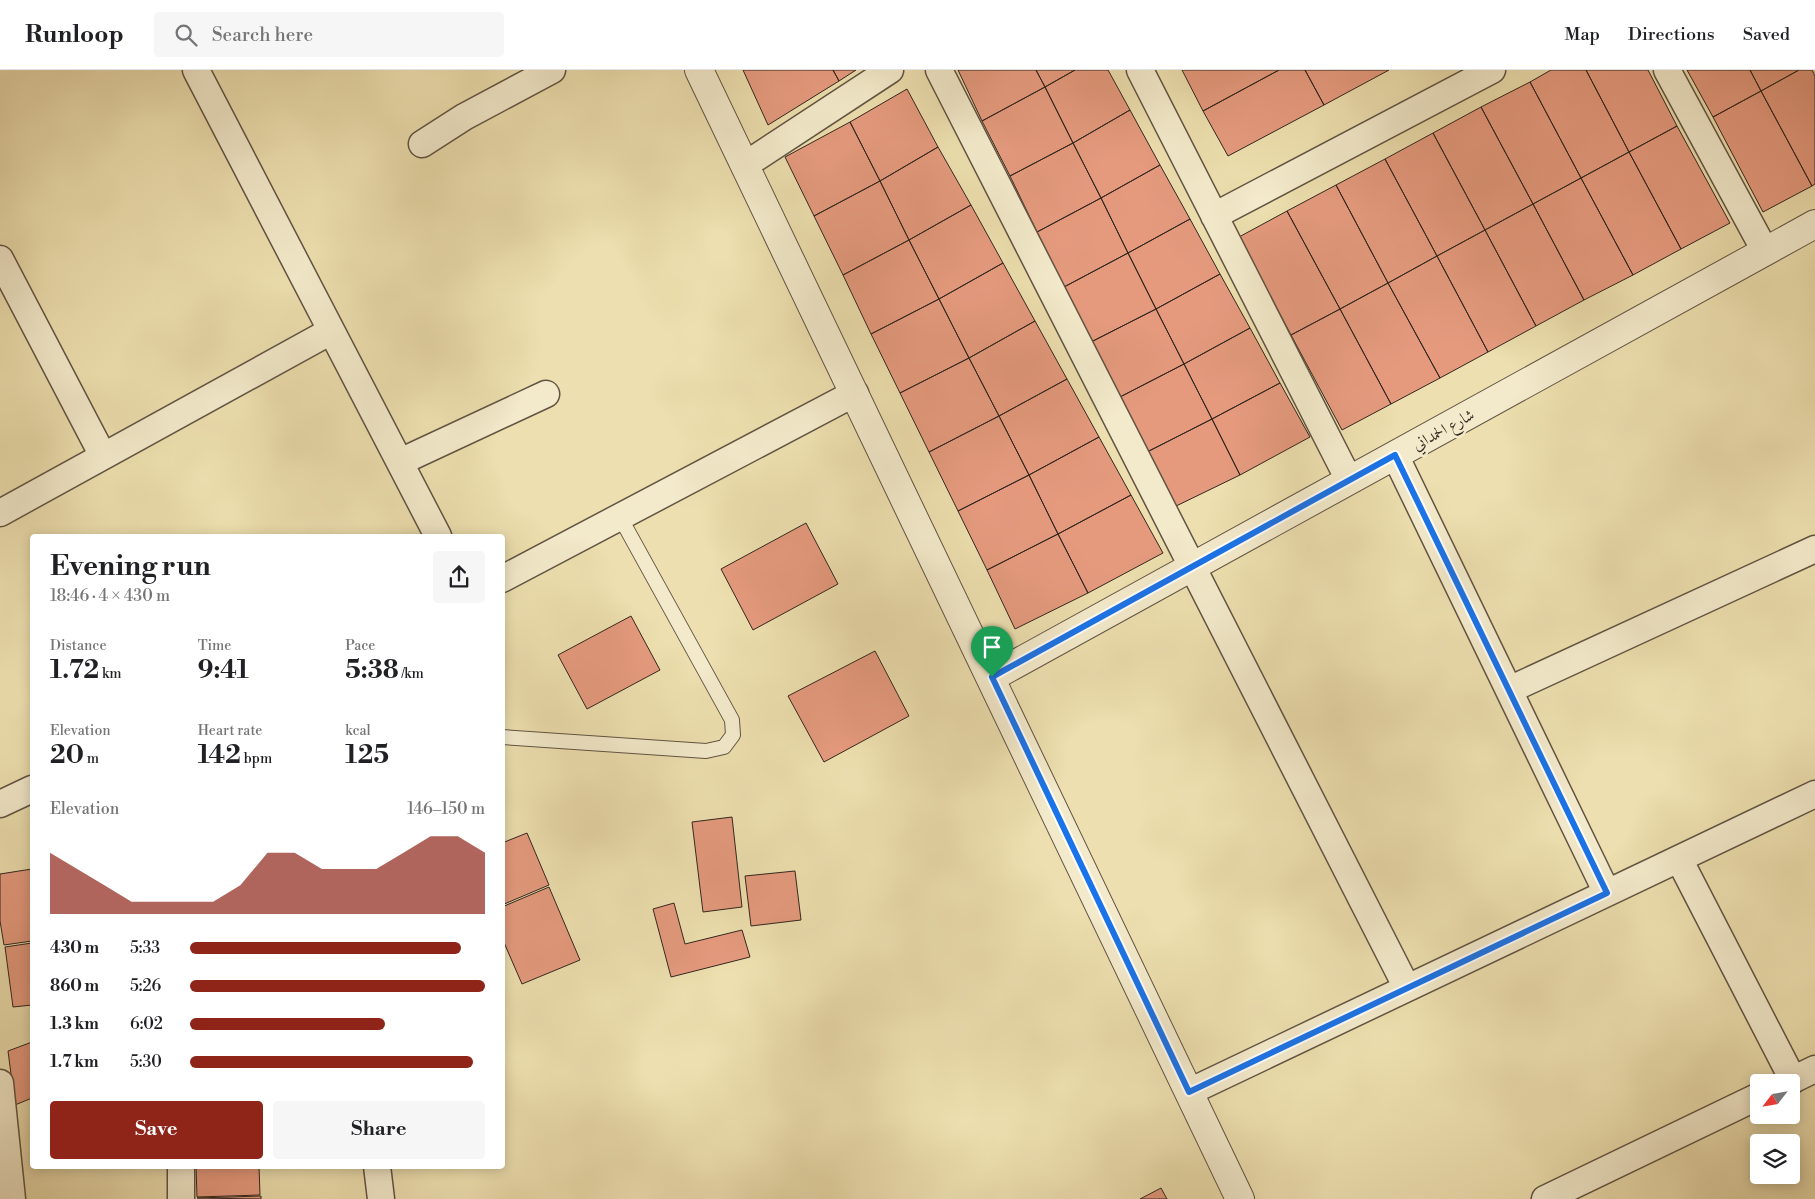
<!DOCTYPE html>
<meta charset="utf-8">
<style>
:root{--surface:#fff;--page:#f6f6f6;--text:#202124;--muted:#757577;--line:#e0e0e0;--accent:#8f2418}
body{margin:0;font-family:"Libre Bodoni",Amiri,serif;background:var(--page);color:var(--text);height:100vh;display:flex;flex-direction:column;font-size:19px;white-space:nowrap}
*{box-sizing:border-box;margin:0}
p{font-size:16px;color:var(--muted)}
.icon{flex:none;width:28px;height:28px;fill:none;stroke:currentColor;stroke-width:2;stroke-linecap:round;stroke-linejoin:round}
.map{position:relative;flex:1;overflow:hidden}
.details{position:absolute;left:30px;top:464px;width:475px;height:635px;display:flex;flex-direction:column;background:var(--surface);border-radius:5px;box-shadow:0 2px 12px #0003}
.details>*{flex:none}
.needle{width:32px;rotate:239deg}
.buttons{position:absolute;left:1750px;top:1004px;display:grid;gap:10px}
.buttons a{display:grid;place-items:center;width:50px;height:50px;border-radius:5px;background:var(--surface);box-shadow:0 2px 12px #0003;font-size:25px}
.pin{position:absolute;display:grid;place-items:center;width:42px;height:42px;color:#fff;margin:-51px -21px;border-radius:50% 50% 50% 0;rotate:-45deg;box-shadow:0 0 5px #0007}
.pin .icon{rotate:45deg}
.round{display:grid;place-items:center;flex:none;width:52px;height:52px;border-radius:5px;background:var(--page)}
.head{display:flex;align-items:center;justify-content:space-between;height:85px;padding:0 20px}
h1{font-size:28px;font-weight:700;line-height:38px}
.figures{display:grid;grid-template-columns:repeat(3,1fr);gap:8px;height:85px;padding:5px 20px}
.figures div{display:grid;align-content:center}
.figures b{font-size:25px;font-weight:700}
.figures small{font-size:14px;font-weight:400}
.figures p{font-size:14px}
.chart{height:140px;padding:10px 20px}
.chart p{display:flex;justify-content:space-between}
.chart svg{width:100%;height:90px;margin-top:5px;fill:var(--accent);opacity:.7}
.cta{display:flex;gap:10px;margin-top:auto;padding:10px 20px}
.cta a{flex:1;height:58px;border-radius:5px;background:var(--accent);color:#fff;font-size:20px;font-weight:700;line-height:58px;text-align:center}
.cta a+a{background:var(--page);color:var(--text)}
ul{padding:0 20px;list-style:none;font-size:16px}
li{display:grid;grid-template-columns:80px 60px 1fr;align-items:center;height:38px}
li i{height:12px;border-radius:6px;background:var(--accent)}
header{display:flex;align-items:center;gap:30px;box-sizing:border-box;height:70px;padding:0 25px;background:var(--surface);border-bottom:1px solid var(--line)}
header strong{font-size:24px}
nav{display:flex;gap:28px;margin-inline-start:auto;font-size:18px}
.search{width:350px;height:45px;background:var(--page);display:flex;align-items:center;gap:12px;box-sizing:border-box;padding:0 18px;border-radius:5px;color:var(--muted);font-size:19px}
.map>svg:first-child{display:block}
.building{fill:#e59a7e;stroke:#32261e}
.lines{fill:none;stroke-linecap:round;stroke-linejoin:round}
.service-casing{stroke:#615442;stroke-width:16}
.minor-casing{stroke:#615442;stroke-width:29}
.tertiary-casing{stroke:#615442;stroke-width:30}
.service{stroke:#f3eacb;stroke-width:14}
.minor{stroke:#f3eacb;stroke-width:26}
.tertiary{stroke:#f3eacb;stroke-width:28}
.route-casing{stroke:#fff;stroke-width:10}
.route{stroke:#1a73e8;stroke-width:6}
.labels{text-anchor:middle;stroke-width:5;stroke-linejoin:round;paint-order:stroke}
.street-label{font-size:16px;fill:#32261e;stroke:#f3eacb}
</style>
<header>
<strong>Runloop</strong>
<div class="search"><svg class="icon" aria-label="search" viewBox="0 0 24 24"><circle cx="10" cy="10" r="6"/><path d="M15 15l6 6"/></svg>Search here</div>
<nav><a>Map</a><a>Directions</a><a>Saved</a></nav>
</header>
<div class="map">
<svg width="1815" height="1129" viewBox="0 0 1815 1129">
<rect width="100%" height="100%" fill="#eddfaf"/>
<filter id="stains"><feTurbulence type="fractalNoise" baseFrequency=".004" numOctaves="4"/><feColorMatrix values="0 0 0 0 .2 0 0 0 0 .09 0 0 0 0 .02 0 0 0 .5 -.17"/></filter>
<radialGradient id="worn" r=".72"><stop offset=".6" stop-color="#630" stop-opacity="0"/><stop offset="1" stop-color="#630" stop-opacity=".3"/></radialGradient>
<path class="building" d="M 743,0 L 833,0 L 839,11 L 768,55 Z
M 833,0 L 856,0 L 839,11 Z
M 958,0 L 1036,0 L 1045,17 L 982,51 Z
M 1036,0 L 1075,0 L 1045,17 Z
M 1075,0 L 1108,0 L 1130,40 L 1073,73 L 1045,17 Z
M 1182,0 L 1279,0 L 1203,41 Z
M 1279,0 L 1305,0 L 1324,35 L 1228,86 L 1203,41 Z
M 1305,0 L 1389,0 L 1324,35 Z
M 1551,0 L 1586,0 L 1629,82 L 1581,108 L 1530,12 Z
M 1586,0 L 1648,0 L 1677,56 L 1629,82 Z
M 1687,0 L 1750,0 L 1761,21 L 1713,47 Z
M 1750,0 L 1799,0 L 1761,21 Z
M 1799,0 L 1812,0 L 1815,6 L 1815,114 L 1812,116 L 1761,21 Z
M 1530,12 L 1581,108 L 1533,134 L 1481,37 Z
M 1045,17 L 1073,73 L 1010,106 L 982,51 Z
M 907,19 L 938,77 L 880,111 L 850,52 Z
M 1761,21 L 1812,116 L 1763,142 L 1713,47 Z
M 1481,37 L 1533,134 L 1485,160 L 1433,63 Z
M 1130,40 L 1160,95 L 1101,128 L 1073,73 Z
M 850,52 L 880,111 L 814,146 L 785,87 Z
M 1677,56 L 1730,153 L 1681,179 L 1629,82 Z
M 1433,63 L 1485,160 L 1437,186 L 1385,89 Z
M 1073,73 L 1101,128 L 1037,162 L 1010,106 Z
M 938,77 L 971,135 L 909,170 L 880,111 Z
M 1629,82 L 1681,179 L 1633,205 L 1581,108 Z
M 1385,89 L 1437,186 L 1388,213 L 1336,115 Z
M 1160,95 L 1190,149 L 1128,183 L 1101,128 Z
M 1581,108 L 1633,205 L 1584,230 L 1533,134 Z
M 880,111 L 909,170 L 843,205 L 814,146 Z
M 1336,115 L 1388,213 L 1340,239 L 1287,141 Z
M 1101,128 L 1128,183 L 1064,217 L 1037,162 Z
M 1533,134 L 1584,230 L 1536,256 L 1485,160 Z
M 971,135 L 1003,193 L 939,229 L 909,170 Z
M 1287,141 L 1340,239 L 1291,265 L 1239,167 Z
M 1190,149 L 1220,204 L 1156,239 L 1128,183 Z
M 1485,160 L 1536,256 L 1488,282 L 1437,186 Z
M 909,170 L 939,229 L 871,264 L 843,205 Z
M 1128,183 L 1156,239 L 1091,272 L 1064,217 Z
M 1437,186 L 1488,282 L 1440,308 L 1388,213 Z
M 1003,193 L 1035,251 L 969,288 L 939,229 Z
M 1220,204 L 1250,258 L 1184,294 L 1156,239 Z
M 1388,213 L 1440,308 L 1391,334 L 1340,239 Z
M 939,229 L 969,288 L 900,323 L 871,264 Z
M 1156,239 L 1184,294 L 1118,328 L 1091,272 Z
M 1340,239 L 1391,334 L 1342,360 L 1291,265 Z
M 1035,251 L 1067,309 L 999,346 L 969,288 Z
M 1250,258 L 1280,313 L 1212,349 L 1184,294 Z
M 969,288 L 999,346 L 929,382 L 900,323 Z
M 1184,294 L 1212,349 L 1145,383 L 1118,328 Z
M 1067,309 L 1099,367 L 1029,405 L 999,346 Z
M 1280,313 L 1310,367 L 1240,405 L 1212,349 Z
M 999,346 L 1029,405 L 958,441 L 929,382 Z
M 1212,349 L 1240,405 L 1172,438 L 1145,383 Z
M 1099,367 L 1131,425 L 1058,464 L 1029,405 Z
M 1029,405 L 1058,464 L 987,500 L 958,441 Z
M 1131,425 L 1163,483 L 1088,523 L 1058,464 Z
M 806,453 L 838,514 L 753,560 L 721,499 Z
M 1058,464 L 1088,523 L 1015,559 L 987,500 Z
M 631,546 L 660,600 L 587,639 L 558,585 Z
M 875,581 L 909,646 L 824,692 L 788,626 Z
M 732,747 L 742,837 L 703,842 L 692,752 Z
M 527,763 L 549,815 L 502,835 L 502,773 Z
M 32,799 L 32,871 L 4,875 L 0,851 L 0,804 Z
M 795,801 L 801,850 L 751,856 L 745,806 Z
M 549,817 L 580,890 L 522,914 L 502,868 L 502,837 Z
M 674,833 L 685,874 L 742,860 L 750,887 L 671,907 L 653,839 Z
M 32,873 L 32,935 L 13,937 L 5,877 Z
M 32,972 L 32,1028 L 15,1035 L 8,981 Z
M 196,1096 L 259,1096 L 260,1125 L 197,1127 Z
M 1161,1118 L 1167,1129 L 1140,1129 Z
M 261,1126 L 261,1129 L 197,1128 Z"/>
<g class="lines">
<g class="service-casing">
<path id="service" d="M 502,667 L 706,681 L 724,677 L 733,665 L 732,650 L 620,447"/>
</g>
<g class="minor-casing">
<path id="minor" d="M 196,0 L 438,466
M 939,0 L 1407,918
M 1140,0 L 1349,410
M 1667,0 L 1765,181
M 422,74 L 464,47 L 552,0
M 745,95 L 890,0
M 1214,146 L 1492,0
M 0,189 L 103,386
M 1395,385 L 1607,823
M 400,392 L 546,324
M 0,443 L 331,261
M 502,509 L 855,323
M 1509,620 L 1815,479
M 0,734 L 32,719
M 1679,789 L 1793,1010
M 1788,1012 L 1815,999
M 0,1013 L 12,1129
M 1189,1022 L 1815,724
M 181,1096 L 181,1129
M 377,1096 L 381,1129
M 1545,1129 L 1759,1026"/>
</g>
<g class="tertiary-casing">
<path id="tertiary" d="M 699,0 L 1240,1129
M 992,607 L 1815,154"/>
</g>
<use href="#service" class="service"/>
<use href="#minor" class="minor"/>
<use href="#tertiary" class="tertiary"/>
</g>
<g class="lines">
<g class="route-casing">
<path id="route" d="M 1395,385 L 1607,823 L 1189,1022 L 992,607 Z"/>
</g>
<use href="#route" class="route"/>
</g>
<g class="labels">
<g class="street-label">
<text transform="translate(1443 359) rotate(-29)" y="6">شارع الحمداني</text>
</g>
</g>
<rect width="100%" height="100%" filter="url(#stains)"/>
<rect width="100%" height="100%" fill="url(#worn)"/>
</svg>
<div class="buttons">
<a><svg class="needle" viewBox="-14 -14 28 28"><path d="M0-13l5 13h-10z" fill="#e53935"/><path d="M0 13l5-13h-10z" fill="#757577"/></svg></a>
<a><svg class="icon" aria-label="layers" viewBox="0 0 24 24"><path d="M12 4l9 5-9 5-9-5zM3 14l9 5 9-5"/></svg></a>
</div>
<div class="pin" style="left:992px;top:607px;background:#1e9e55"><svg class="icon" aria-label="arrive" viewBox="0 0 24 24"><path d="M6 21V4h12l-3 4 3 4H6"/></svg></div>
<section class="details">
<div class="head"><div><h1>Evening run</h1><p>18:46 · 4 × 430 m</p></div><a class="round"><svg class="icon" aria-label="share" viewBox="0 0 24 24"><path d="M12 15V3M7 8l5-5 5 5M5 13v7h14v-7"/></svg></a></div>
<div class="figures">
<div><p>Distance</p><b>1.72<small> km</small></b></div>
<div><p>Time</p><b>9:41</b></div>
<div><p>Pace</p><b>5:38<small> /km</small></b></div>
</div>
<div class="figures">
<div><p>Elevation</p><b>20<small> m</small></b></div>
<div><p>Heart rate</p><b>142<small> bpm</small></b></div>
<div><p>kcal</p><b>125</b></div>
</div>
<div class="chart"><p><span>Elevation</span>146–150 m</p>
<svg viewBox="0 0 160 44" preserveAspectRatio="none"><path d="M0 44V14L10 22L20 30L30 38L40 38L50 38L60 38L70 30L80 14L90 14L100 22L110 22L120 22L130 14L140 6L150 6L160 14V44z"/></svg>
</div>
<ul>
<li><b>430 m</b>5:33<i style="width:92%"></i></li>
<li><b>860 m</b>5:26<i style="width:100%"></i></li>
<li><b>1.3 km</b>6:02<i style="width:66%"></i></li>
<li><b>1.7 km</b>5:30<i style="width:96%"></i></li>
</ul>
<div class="cta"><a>Save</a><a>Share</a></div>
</section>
</div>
